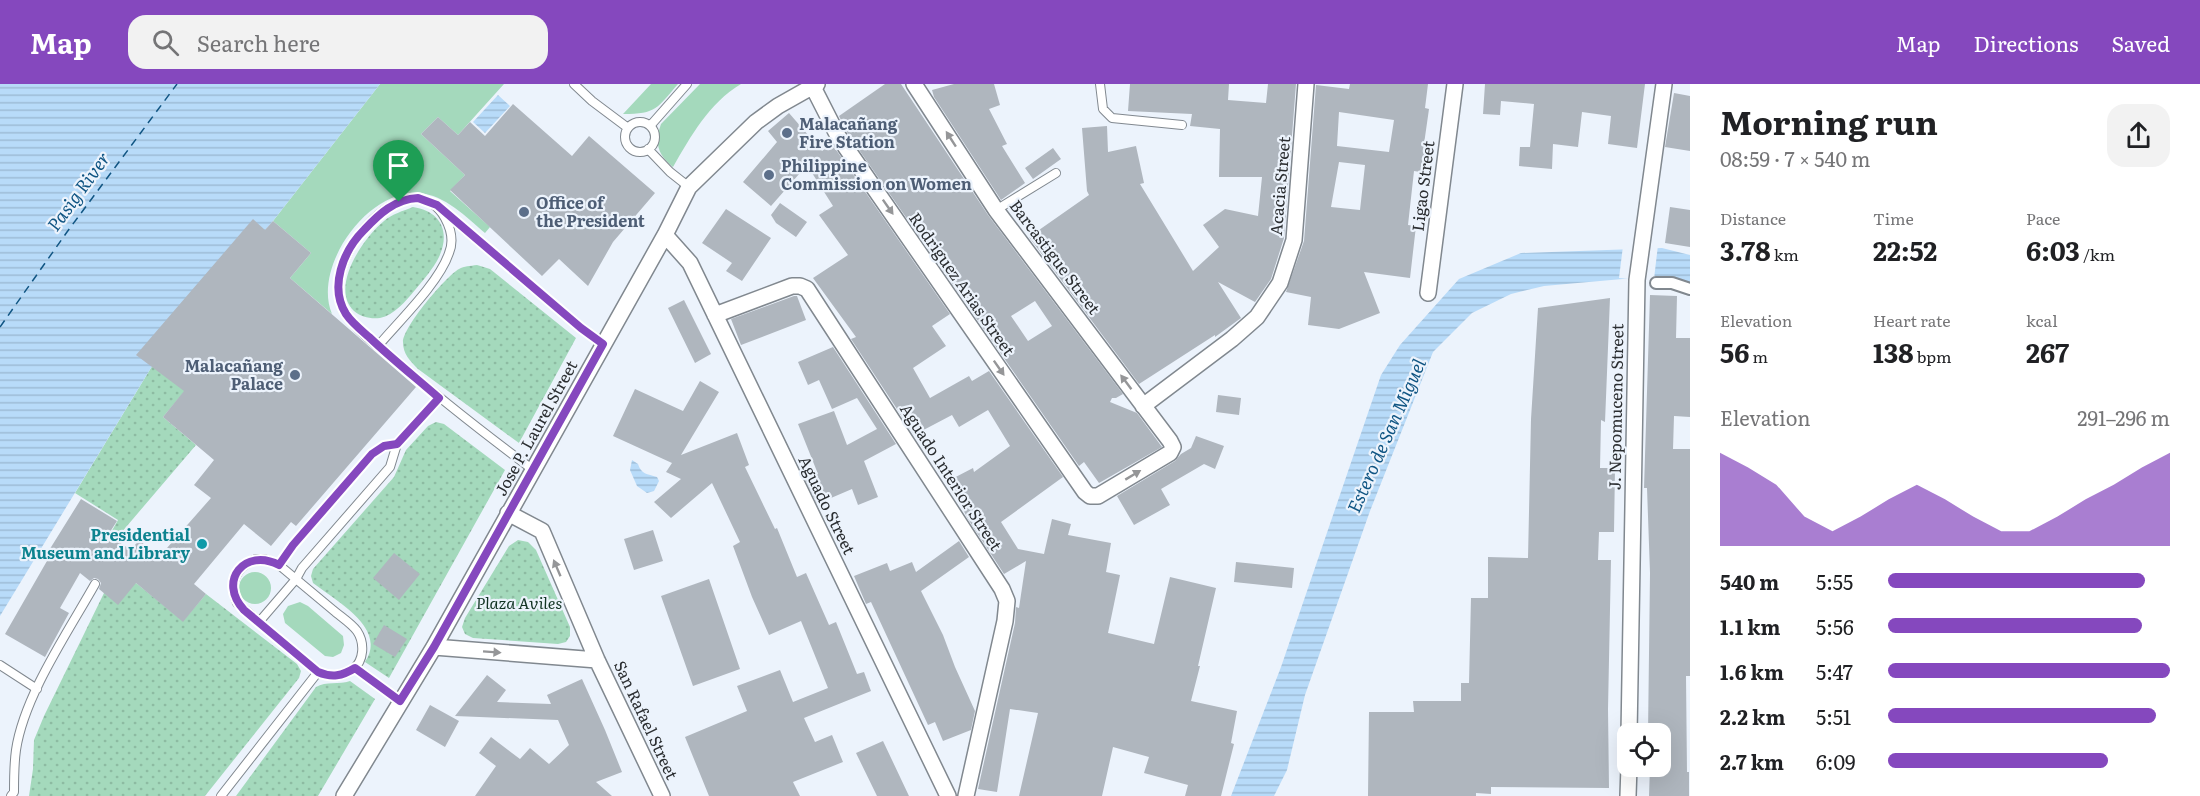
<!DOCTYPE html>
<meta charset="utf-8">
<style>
:root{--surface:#fff;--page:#f2f2f2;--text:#202124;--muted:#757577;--accent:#8548be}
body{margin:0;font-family:Literata,serif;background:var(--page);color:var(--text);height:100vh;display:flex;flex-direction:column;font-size:22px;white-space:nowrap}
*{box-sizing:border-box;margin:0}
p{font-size:20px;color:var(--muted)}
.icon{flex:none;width:33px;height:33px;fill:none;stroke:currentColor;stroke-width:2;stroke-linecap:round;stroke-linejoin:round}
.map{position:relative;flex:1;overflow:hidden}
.sheet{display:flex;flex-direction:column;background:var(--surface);width:510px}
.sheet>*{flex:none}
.fabs{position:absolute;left:1617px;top:639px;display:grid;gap:12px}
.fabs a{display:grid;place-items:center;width:54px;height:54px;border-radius:12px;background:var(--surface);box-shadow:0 6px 24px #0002;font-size:30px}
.pin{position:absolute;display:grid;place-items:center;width:51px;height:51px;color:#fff;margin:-62px -26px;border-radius:50% 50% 50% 0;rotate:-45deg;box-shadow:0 0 6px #0007}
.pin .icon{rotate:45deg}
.round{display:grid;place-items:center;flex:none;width:63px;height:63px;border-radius:18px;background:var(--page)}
.head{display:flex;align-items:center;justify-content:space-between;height:102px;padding:0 30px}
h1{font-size:33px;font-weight:700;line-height:45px}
.stats{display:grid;grid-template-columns:repeat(3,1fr);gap:9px;height:102px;padding:6px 30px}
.stats div{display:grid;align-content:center}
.stats b{font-size:26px;font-weight:700}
.stats small{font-size:16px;font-weight:400}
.stats p{font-size:16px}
.chart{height:168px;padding:12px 30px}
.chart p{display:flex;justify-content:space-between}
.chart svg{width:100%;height:108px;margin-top:6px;fill:var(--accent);opacity:.7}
ul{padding:0 30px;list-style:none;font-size:20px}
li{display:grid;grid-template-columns:96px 72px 1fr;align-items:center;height:45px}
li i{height:15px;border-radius:8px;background:var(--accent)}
header{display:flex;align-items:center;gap:36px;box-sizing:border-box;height:84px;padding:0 30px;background:var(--accent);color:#fff}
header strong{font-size:28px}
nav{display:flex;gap:33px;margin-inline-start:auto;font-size:21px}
.search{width:420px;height:54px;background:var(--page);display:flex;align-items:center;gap:15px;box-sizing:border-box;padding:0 21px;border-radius:18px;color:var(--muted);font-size:22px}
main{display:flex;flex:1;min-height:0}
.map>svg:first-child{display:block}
.grass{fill:#a4d9bc}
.park{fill:url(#park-dots)}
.water{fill:url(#water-rules)}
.pier{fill:#ecf3fc}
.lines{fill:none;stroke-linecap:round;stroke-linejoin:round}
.ferry{stroke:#105583;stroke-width:1.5;stroke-dasharray:8 6;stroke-linecap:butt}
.building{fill:#afb6be;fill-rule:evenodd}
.service-casing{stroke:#81888f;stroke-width:10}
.pedestrian-casing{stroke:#81888f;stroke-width:14}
.minor-casing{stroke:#81888f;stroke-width:18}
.service{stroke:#fff;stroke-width:8}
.pedestrian{stroke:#fff;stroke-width:10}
.minor{stroke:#fff;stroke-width:15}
.oneway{fill:#959698}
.route-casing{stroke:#fff;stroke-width:12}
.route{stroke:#8548be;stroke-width:8}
.service-dot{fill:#5c6f8a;stroke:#ecf3fc;stroke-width:2}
.culture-dot{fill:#0f9aa8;stroke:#ecf3fc;stroke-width:2}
.labels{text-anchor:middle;stroke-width:4.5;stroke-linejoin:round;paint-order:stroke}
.service-label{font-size:16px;font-weight:bold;fill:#4e5e75;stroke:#ecf3fc;text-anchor:start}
.street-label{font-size:16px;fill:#2b2e31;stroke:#ecf3fc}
.culture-label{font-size:16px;font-weight:bold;fill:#0d838f;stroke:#ecf3fc;text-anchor:end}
.park-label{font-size:16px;font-style:italic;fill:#123424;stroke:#ecf3fc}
.water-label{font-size:18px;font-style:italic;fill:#105583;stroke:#ecf3fc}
</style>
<header>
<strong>Map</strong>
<div class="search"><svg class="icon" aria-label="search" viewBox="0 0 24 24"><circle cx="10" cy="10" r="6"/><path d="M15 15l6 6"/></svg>Search here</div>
<nav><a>Map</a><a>Directions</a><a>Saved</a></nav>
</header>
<main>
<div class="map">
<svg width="1690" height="712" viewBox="0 0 1690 712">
<defs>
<pattern id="park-dots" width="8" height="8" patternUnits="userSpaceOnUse" patternTransform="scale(1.5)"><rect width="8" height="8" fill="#a4d9bc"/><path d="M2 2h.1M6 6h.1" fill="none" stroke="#8dbba2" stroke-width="1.8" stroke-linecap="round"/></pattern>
<pattern id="water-rules" width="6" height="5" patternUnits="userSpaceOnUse" patternTransform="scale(1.5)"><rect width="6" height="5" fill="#b8dbf9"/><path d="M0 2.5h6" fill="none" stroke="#9ebcd6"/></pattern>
</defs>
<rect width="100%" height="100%" fill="#ecf3fc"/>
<path class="grass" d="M 380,0 L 504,0 L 458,51 L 438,33 L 421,50 L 465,91 L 450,107 L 490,143 L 485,149 C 466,133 445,111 419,109 C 368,105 312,183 332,230 L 290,194 L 311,169 L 273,137 Z
M 651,0 L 678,0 C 657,24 657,30 623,30 Z
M 700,0 L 741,0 C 709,19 691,52 673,83 C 658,71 654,59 661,40 Z
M239 504a16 16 0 1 1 32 0a16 16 0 1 1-32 0Z
M 300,518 L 308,522 L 343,552 L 344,561 L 341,569 L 333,573 L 325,572 L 285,539 L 283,530 L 288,522 Z"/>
<path class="park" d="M 413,123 C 440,127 451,147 439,173 C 433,185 424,195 415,206 C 406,217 394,231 380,234 C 370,235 361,233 354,227 C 329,203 364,153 384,137 C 392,130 403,127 413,123 Z
M 477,181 L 490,185 L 576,254 L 519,359 L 418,285 C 410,277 403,270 403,258 C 403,243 445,193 459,185 C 464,182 470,182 477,181 Z
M 160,269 L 194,296 L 163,333 L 196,361 L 115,456 L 109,452 L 118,436 L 75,409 Z
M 436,338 L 444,340 L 505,386 L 389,594 L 365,578 C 388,544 336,517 313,499 L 311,492 L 313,485 L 394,393 L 406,366 L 428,342 Z
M 518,456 L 528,458 L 536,466 L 570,543 L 570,552 L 566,558 L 558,560 L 473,554 L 465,550 L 462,543 L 465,534 L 509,462 Z
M 136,499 L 183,537 L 206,510 L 297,580 L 301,587 L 299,594 L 205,712 L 29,712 L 33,685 L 34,656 L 44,632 L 104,509 Z
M 350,597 L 375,615 L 318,712 L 236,712 L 316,603 C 326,597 339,601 350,597 Z"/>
<path class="water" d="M 0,0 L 380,0 L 273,137 L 160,269 L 0,532 Z
M 498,11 L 510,22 L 485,49 L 473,38 Z
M 1662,164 L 1690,171 L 1690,199 L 1656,192 L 1544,202 L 1511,210 L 1472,229 L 1433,268 L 1370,427 L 1305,611 L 1287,686 L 1274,712 L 1231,712 L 1281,583 L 1381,291 L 1400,261 L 1459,195 L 1521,169 Z
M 632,376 L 638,380 C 641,390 647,390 657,393 L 659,397 L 654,407 L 647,409 L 637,402 L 630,386 Z"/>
<path class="pier" d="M 1658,161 L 1654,195 L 1640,196 L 1619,194 L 1623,162 Z"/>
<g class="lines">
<path class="ferry" d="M 0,243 L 67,148 L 177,0"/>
</g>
<path class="building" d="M 885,0 L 901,0 L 988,131 L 1123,310 L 1116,314 L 1112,314 L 1110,318 L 1137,329 L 1162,363 L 1099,399 L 1084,378 L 1079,382 L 848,50 L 839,32 ZM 1035,217 L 1052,242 L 1028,257 L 1011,232 Z
M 954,0 L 994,0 L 1000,21 L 989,25 L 1007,60 L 1002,62 L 1025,99 L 1001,116 L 934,13 L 932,6 Z
M 1130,0 L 1229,0 L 1228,16 L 1266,19 L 1268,0 L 1296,0 L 1284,154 L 1271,195 L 1255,218 L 1218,198 L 1241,234 L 1215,253 L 1215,251 L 1139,300 L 1029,153 L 1089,111 L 1087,107 L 1082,44 L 1107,42 L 1108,68 L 1136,62 L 1144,99 L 1140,100 L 1193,187 L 1219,163 L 1203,141 L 1225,125 L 1258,132 L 1262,93 L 1219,93 L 1220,45 L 1190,42 L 1192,30 L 1128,27 Z
M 1350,0 L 1428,0 L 1425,24 L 1429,25 L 1423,67 L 1429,68 L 1426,89 L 1414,87 L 1408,141 L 1416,142 L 1410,194 L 1364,188 L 1380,229 L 1339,245 L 1308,241 L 1311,213 L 1286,208 L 1304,157 L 1316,1 L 1349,5 ZM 1339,28 L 1394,36 L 1389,68 L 1337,62 ZM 1339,78 L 1365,81 L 1360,126 L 1331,123 Z
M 1485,0 L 1645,0 L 1637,64 L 1608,60 L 1611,32 L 1582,28 L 1578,63 L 1553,60 L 1552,85 L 1519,82 L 1520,63 L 1530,63 L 1534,20 L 1501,17 L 1500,31 L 1483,30 Z
M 1674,9 L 1690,12 L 1690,67 L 1665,63 Z
M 513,20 L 572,72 L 589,52 L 655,109 L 613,158 L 588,202 L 559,175 L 542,192 L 450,106 L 465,91 L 421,50 L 438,33 L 458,51 L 470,38 L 485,52 Z
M 789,29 L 822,67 L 832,60 L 950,230 L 932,242 L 946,262 L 913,284 L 930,314 L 969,292 L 972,297 L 989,287 L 1063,393 L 1001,438 L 1018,465 L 1044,470 L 1052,435 L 1071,440 L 1068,451 L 1111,459 L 1106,488 L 1120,491 L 1108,549 L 1154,560 L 1170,493 L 1216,504 L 1198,582 L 1200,582 L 1191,617 L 1237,627 L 1231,659 L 1234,660 L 1221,712 L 1185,712 L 1188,701 L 1144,689 L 1149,673 L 1113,663 L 1102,712 L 1019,712 L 1038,629 L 1010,625 L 997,708 L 978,705 L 1015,539 L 1016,523 L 1019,524 L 1026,477 L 1004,490 L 968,435 L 948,397 L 973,384 L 974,388 L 1010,362 L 988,326 L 959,343 L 952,331 L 914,351 L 851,255 L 856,253 L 813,194 L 848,171 L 819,131 L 833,122 L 807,81 L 771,122 L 743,98 L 777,58 L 768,47 Z
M 1053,64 L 1061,75 L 1033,95 L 1025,84 Z
M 780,119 L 807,138 L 796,153 L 776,139 L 771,131 Z
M 1670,123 L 1690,126 L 1690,163 L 1665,159 Z
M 726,125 L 771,154 L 742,197 L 726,187 L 732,179 L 702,159 Z
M 253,135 L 265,146 L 273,137 L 311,169 L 290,194 L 416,303 L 296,442 L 291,438 L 271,462 L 244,440 L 194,500 L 206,510 L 183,538 L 136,499 L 118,521 L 99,505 L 101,499 L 98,495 L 94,494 L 90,497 L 80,489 L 60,524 L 69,529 L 45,573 L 5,550 L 51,470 L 48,468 L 81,415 L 117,437 L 108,451 L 131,466 L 139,456 L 159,473 L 211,414 L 194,401 L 214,376 L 163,333 L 184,307 L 136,271 Z
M 1650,211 L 1677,212 L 1676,254 L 1690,254 L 1690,333 L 1674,332 L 1673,365 L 1690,365 L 1690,592 L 1686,592 L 1687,688 L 1689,688 L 1689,712 L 1649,712 L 1650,682 L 1660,682 L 1660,650 L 1648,650 L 1650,489 L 1647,404 L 1644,404 Z
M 794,212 L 797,212 L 806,236 L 741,261 L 731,235 Z
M 1610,214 L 1605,338 L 1601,336 L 1600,384 L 1615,384 L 1614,448 L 1599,448 L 1598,476 L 1611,476 L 1608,625 L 1609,704 L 1491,703 L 1491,710 L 1476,709 L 1476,712 L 1368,712 L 1369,628 L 1414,628 L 1413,617 L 1461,617 L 1461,599 L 1469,599 L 1471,514 L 1488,514 L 1488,473 L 1528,474 L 1531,335 L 1538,224 Z
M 684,216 L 711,270 L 695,279 L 668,224 Z
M 833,263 L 896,360 L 864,377 L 878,413 L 858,421 L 852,405 L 817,420 L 805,395 L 818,390 L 798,340 L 834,327 L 847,361 L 877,345 L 857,314 L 832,325 L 819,296 L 808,301 L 798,278 Z
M 700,297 L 719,308 L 681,371 L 737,349 L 749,381 L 745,383 L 775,445 L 777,444 L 797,493 L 806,489 L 829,541 L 836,538 L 857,590 L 864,588 L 871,607 L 804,634 L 815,658 L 832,651 L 843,678 L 793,698 L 800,712 L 709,712 L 685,653 L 747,627 L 737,602 L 780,586 L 793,618 L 828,604 L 801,537 L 769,551 L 752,513 L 733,462 L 740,458 L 712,399 L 671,434 L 654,418 L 681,395 L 666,388 L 672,379 L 613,352 L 635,305 L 683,327 Z
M 1218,311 L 1241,314 L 1239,331 L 1216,328 Z
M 1196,352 L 1224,362 L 1215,385 L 1204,380 L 1161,405 L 1170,421 L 1134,441 L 1117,412 L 1175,377 L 1181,370 L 1191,364 Z
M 653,446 L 663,477 L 634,486 L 624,455 Z
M 959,457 L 969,473 L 921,507 L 943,551 L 955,583 L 975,627 L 971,646 L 943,657 L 935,638 L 928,641 L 871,518 L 866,520 L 854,492 L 887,479 L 890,487 L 912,478 L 916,488 Z
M 394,469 L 420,490 L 399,516 L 373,494 Z
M 1236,478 L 1294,484 L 1292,504 L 1234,498 Z
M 709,495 L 740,585 L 693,602 L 661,512 Z
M 384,541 L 407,555 L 395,573 L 373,560 Z
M 487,591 L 506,606 L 497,618 L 551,620 L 547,611 L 582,595 L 605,646 L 622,688 L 596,698 L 612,712 L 475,712 L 496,682 L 479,669 L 491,653 L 520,675 L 530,664 L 549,680 L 569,661 L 558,636 L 455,632 Z
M 430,621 L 459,637 L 445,663 L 416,646 Z
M 883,657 L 909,712 L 877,712 L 856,669 Z"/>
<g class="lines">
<g class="service-casing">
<path id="service" d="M 574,0 L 592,17 L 628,44
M 1100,0 L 1103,25 L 1112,34 L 1182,41
M625 53a15 15 0 1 1 30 0a15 15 0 1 1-30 0Z
M 650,42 L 687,0
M 648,65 L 670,88 L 689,103
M 996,126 L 1056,89
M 443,127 L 581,244 L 603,260
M 378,262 C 399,237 439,199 449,169 C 454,157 451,145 445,134 C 411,74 322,169 341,220 C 350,243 376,260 394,275 C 439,314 485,350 532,385
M 256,475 L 264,475 L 279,481 C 297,496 315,511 333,526 C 341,533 351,539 357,547 C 365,559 364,577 353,585 C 341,594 330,593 318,588 L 237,519 C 229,499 235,483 256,475 Z
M 279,481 L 293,461 L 372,370 L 384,362 L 397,360
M 259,538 L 296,495 L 302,484 L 390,383 L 397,360 L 439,314
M 0,581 L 37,605
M 355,584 L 400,617
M 11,712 L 14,708 C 14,694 14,680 16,666 C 24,612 68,548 95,500
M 221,712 L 318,588"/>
</g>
<g class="pedestrian-casing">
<path id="pedestrian" d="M 1656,199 L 1672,199 L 1690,205"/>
</g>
<g class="minor-casing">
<path id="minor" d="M 813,3 L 838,52 L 1085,408 L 1090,412 L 1098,412 L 1170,369 L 1173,363 L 1170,357 L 996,126 L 914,0
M 665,151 L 690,179 L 948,712
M 1428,209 L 1455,0
M 715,231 L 792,202 L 800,202 L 807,205 L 1002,505 L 1007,517 L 1005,537 L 966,712
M 1143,322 L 1232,255 L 1257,233 L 1280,199 L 1294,156 L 1306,0
M 508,429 L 542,447 L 597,576 L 662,712
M 434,563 L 597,576
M 1629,650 L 1637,196 L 1664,0
M 344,712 L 434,563 L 665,151 L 689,103 L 756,38 L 778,22 L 817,0
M 1628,712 L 1629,682"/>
</g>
<use href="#service" class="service"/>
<use href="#pedestrian" class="pedestrian"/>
<use href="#minor" class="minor"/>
</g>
<defs><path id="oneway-solid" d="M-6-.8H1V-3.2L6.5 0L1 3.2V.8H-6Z" transform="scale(1.5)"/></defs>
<g class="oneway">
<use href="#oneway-solid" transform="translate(951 55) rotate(-123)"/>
<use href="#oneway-solid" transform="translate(888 123) rotate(55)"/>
<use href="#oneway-solid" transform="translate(999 284) rotate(55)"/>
<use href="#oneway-solid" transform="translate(1126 298) rotate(-127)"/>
<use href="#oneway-solid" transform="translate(1133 391) rotate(-31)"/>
<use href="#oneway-solid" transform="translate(557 484) rotate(-113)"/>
<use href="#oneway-solid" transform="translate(492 568) rotate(4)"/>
</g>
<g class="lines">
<g class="route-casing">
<path id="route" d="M 418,114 L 437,121 L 581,244 L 603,260 L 434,563 L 400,617 L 355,584 C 342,592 332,594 318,588 L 244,526 C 217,497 245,463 279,481 L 293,461 L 372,370 L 384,362 L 397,360 L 439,314 C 416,294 391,274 369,253 C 361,246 352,239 346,230 C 329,203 343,167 364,146 C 379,130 395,115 418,114 Z"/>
</g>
<use href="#route" class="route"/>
</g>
<g class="service-dot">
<circle cx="787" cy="49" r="6"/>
<circle cx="769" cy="91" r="6"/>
<circle cx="524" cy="128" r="6"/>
<circle cx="295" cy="291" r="6"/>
</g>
<circle class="culture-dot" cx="202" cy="460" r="6"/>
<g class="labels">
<g class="service-label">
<text x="799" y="46">Malacañang<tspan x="799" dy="18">Fire Station</tspan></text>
<text x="781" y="88">Philippine<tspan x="781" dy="18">Commission on Women</tspan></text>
<text x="536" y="125">Office of<tspan x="536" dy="18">the President</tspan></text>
<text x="283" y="288" text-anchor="end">Malacañang<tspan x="283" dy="18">Palace</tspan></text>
</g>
<g class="street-label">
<text transform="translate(1280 102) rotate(-85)" y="6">Acacia Street</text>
<text transform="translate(1423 102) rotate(-83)" y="6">Ligao Street</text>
<text transform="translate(1055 173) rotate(53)" y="6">Barcastigue Street</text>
<text transform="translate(962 200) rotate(55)" y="6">Rodriguez Arias Street</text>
<text transform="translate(1616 323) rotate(-89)" y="6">J. Nepomuceno Street</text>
<text transform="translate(536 344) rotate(-61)" y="6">Jose P. Laurel Street</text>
<text transform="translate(951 393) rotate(57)" y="6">Aguado Interior Street</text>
<text transform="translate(827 421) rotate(64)" y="6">Aguado Street</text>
<text transform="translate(646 636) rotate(65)" y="6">San Rafael Street</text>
</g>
<g class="culture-label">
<text x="190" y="457">Presidential<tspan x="190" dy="18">Museum and Library</tspan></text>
</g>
<g class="park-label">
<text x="519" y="525">Plaza Aviles</text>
</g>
<g class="water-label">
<text transform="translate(79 108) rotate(-54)" y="6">Pasig River</text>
<text transform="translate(1387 352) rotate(-66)" y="6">Estero de San Miguel</text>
</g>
</g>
</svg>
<div class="fabs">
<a><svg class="icon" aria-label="locate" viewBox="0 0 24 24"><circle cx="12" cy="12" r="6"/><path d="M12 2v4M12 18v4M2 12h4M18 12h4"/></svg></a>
</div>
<div class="pin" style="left:399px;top:118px;background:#1e9e55"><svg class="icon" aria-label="arrive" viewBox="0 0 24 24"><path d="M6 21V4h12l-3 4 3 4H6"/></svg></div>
</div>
<section class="sheet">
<div class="head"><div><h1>Morning run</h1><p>08:59 · 7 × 540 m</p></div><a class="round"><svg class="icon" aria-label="share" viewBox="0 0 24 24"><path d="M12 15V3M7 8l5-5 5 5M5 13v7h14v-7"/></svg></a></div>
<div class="stats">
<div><p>Distance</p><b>3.78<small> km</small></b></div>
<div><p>Time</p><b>22:52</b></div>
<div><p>Pace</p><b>6:03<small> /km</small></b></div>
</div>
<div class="stats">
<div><p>Elevation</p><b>56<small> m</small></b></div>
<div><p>Heart rate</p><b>138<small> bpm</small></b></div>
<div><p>kcal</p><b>267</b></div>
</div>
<div class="chart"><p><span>Elevation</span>291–296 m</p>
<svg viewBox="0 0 160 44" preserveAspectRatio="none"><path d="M0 44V6L10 12L20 19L30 32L40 38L50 32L60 25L70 19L80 25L90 32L100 38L110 38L120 32L130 25L140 19L150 12L160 6V44z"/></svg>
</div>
<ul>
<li><b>540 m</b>5:55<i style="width:91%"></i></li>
<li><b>1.1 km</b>5:56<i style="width:90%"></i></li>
<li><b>1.6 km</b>5:47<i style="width:100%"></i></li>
<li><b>2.2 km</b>5:51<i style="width:95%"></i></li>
<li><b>2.7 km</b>6:09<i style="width:78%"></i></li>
</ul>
</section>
</main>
